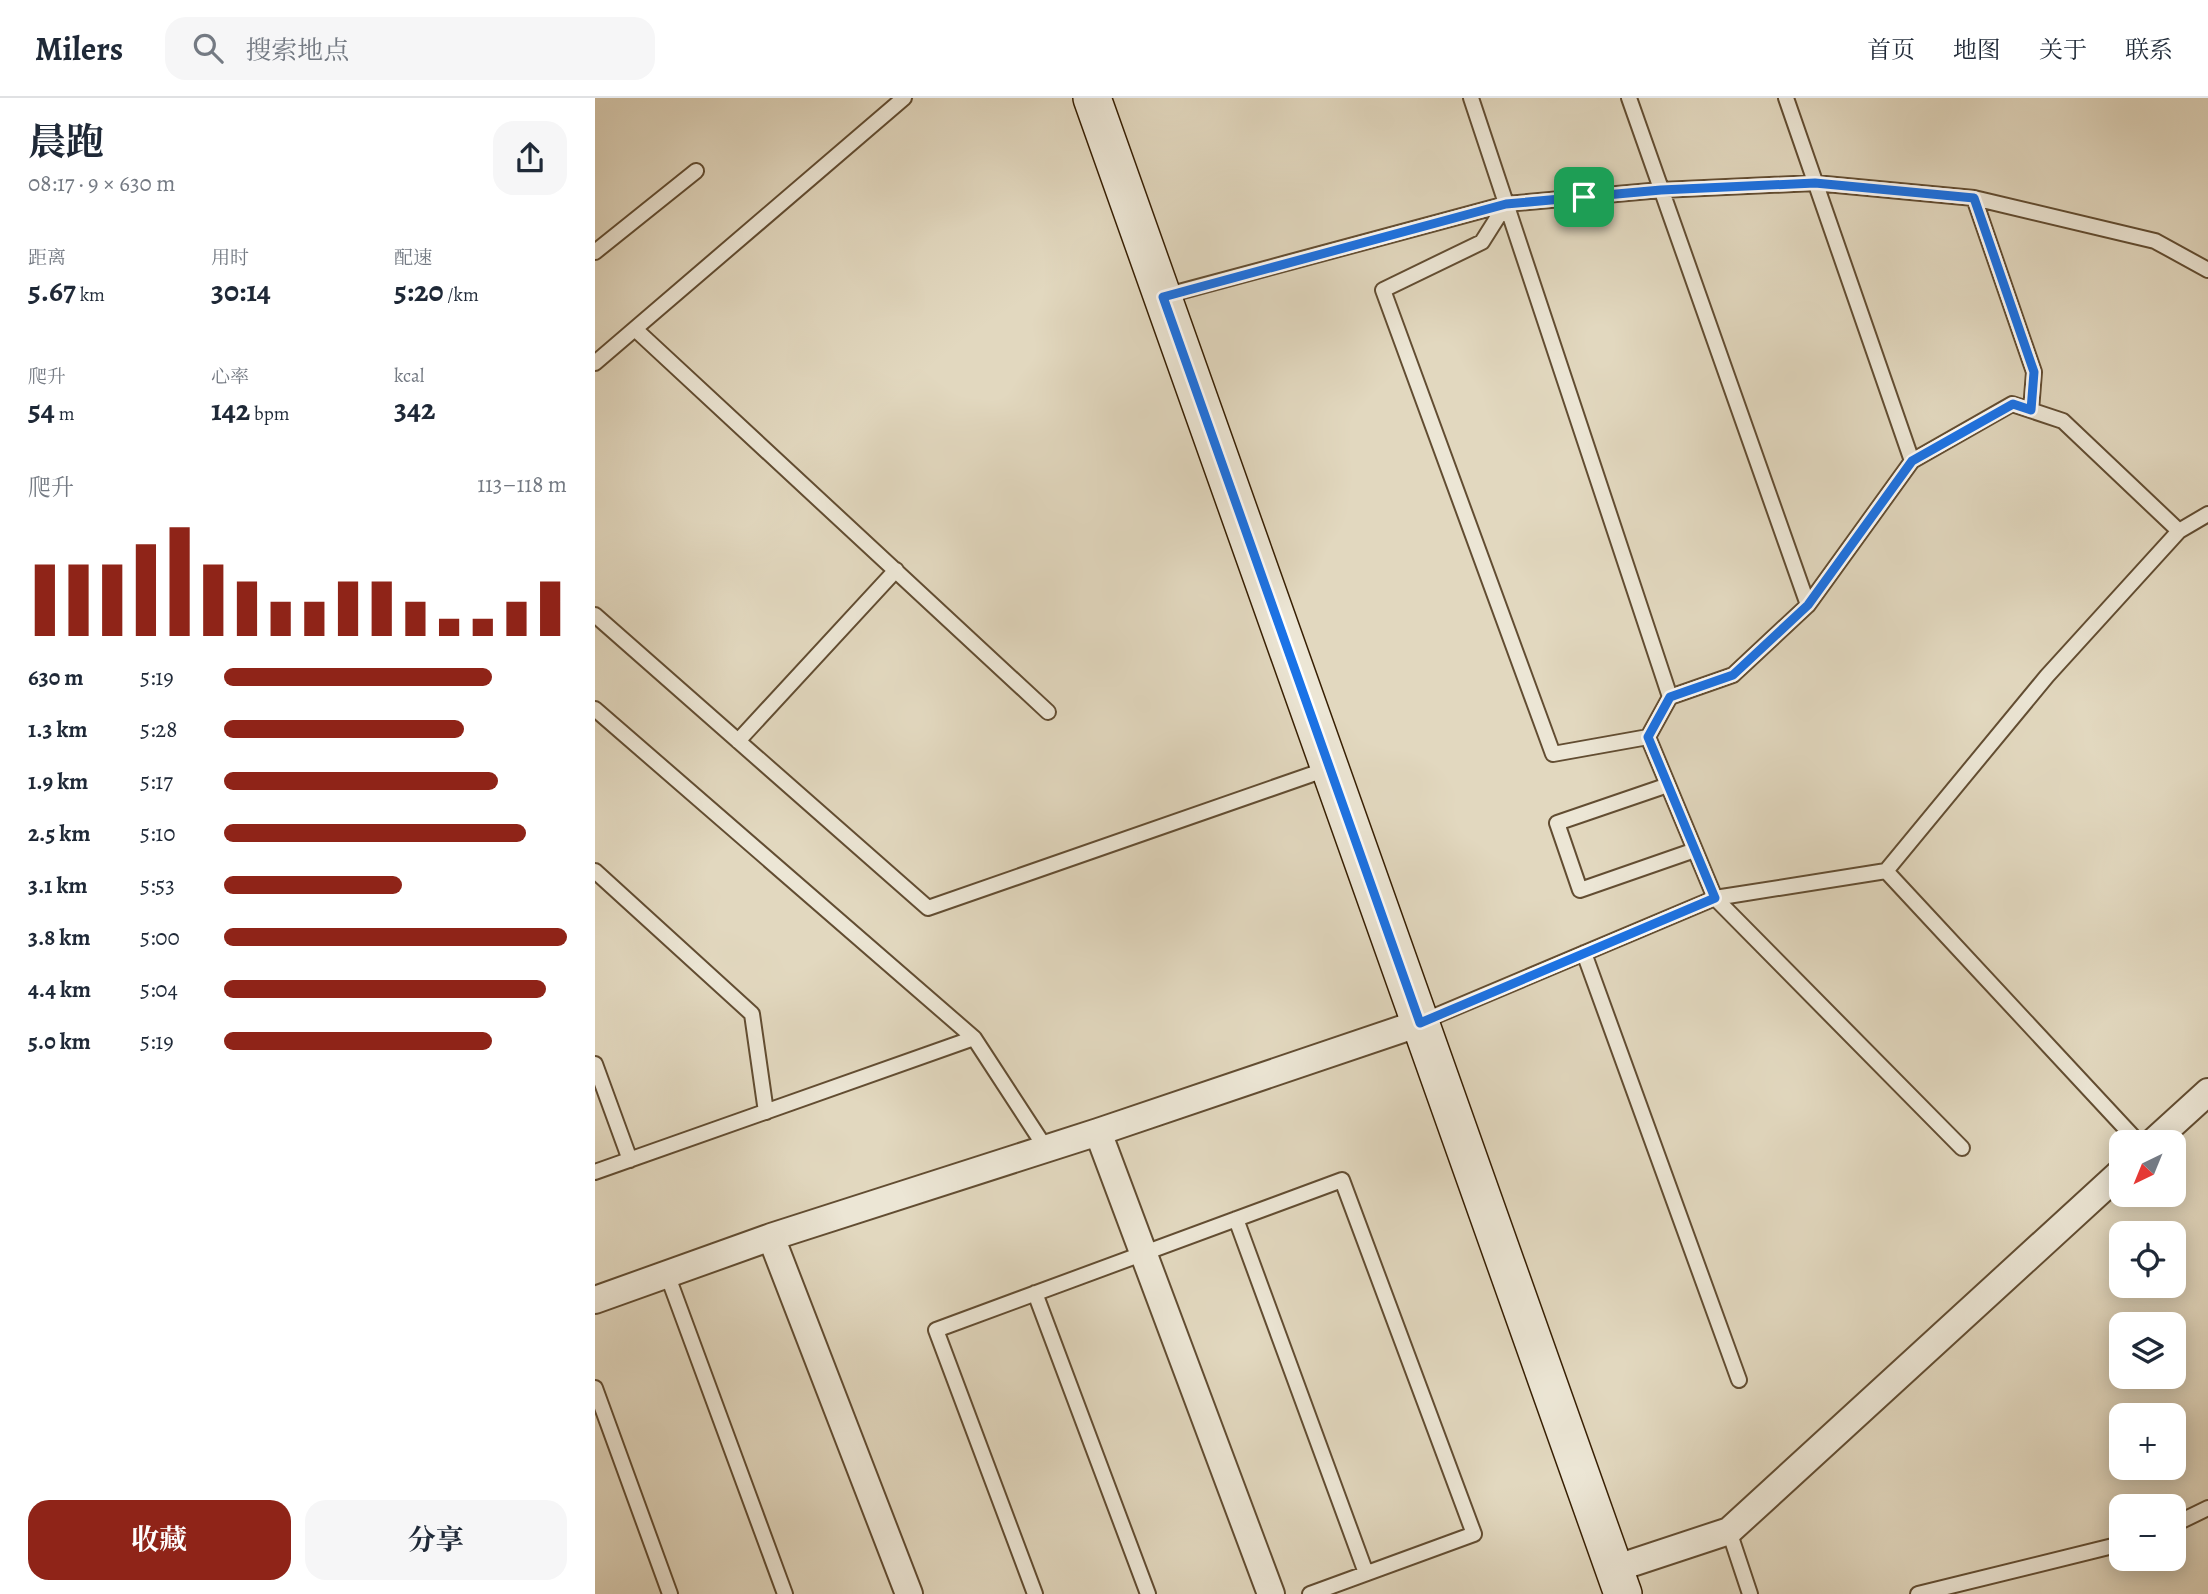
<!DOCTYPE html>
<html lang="zh">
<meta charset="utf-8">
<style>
:root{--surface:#fff;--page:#f6f6f7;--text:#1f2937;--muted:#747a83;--line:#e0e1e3;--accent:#8f2418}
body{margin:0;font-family:Alegreya,"Noto Serif SC",serif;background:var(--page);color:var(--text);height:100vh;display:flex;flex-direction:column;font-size:26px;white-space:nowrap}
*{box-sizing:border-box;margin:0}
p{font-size:23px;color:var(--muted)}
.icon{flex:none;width:38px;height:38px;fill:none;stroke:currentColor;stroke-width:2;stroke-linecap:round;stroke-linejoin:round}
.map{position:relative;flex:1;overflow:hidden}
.details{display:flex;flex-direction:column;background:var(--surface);width:595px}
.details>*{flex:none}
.needle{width:46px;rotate:223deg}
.fabs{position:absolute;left:1514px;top:1032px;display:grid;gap:14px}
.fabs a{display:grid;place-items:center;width:77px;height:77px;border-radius:14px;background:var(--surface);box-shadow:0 4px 18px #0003;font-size:35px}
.pin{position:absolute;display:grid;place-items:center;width:60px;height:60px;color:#fff;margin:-30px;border-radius:14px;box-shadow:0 4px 10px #0006}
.round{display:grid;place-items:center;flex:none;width:74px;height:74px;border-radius:21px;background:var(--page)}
.head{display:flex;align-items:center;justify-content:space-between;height:119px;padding:0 28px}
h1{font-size:38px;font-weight:700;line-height:52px}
.stats{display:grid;grid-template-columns:repeat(3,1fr);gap:10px;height:119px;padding:7px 28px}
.stats div{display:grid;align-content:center}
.stats b{font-size:30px;font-weight:700}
.stats small{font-size:19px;font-weight:400}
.stats p{font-size:19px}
.chart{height:196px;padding:14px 28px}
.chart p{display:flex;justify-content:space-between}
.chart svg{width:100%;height:126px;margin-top:7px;stroke:var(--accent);stroke-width:6}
.cta{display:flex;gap:14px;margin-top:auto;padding:14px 28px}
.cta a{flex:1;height:80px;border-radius:21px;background:var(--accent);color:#fff;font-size:28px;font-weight:700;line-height:80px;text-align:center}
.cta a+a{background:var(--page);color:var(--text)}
ul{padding:0 28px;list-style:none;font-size:23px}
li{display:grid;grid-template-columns:112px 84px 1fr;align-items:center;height:52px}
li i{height:18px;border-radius:9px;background:var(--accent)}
header{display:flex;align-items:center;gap:42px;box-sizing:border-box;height:98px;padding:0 35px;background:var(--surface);border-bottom:2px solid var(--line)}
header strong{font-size:33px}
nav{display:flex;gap:38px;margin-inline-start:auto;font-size:24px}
.search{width:490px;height:63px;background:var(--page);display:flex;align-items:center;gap:18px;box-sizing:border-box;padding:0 24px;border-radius:21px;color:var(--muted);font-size:26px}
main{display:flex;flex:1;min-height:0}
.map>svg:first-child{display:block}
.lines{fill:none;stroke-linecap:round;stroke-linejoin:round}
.lane-casing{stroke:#624d32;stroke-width:18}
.street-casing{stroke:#624d32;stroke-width:30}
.secondary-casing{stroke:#371f03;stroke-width:40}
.lane{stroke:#ece6d5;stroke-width:14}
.street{stroke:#ece6d5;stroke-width:26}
.secondary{stroke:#ece6d5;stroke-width:37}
.route-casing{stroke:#fff;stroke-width:14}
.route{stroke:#1a73e8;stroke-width:9}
</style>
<header>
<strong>Milers</strong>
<div class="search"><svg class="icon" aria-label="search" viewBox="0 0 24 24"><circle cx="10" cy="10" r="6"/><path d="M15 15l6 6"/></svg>搜索地点</div>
<nav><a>首页</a><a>地图</a><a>关于</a><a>联系</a></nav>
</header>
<main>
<section class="details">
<div class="head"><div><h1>晨跑</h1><p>08:17 · 9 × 630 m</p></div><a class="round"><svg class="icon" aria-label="share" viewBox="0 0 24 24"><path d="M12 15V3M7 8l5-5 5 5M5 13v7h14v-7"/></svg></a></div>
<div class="stats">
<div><p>距离</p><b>5.67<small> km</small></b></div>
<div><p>用时</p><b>30:14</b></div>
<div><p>配速</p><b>5:20<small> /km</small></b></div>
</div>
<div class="stats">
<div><p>爬升</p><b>54<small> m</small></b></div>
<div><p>心率</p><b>142<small> bpm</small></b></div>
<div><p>kcal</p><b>342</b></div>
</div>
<div class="chart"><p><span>爬升</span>113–118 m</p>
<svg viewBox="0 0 160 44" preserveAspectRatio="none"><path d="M5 44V19M15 44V19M25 44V19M35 44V12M45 44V6M55 44V19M65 44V25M75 44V32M85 44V32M95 44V25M105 44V25M115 44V32M125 44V38M135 44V38M145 44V32M155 44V25"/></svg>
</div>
<ul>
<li><b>630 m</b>5:19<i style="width:78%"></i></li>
<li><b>1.3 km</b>5:28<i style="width:70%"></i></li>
<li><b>1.9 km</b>5:17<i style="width:80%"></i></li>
<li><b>2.5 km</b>5:10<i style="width:88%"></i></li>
<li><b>3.1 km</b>5:53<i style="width:52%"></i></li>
<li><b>3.8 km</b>5:00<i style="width:100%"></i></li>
<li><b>4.4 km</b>5:04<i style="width:94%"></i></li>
<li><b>5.0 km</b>5:19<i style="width:78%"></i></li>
</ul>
<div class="cta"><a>收藏</a><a>分享</a></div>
</section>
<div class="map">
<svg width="1613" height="1496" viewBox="0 0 1613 1496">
<rect width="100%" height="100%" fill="#e2d8bf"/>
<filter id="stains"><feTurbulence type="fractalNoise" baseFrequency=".00286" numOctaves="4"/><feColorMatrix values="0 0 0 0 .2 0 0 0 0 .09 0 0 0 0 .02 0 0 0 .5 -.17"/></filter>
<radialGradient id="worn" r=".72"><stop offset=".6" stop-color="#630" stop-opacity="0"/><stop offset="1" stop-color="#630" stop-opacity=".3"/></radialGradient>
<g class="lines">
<g class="lane-casing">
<path id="lane" d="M 876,0 L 1075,599
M 1034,0 L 1213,507
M 1191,0 L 1317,363
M 1379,100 L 1439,274 L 1436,312
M 911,106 L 887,144 L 788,192 L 958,656 L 1053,639
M 0,154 L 101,73
M 569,198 L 911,106 L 1066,92 L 1220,85 L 1379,100 L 1560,143 L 1613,172
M 40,231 L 453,614
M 0,265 L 309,0
M 0,517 L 333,810 L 735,670
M 0,611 L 379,940 L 450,1049
M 143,643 L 301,472
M 1073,687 L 962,725 L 985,792 L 1100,752
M 0,773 L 157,916 L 171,1014
M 1291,773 L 1544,1045
M 989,855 L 1144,1282
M 826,924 L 1120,800 L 1291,773 L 1452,578 L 1584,433 L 1613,416
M 0,966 L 35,1062
M 1367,1050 L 1120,800 L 1053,639 L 1075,599 L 1138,577 L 1213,507 L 1317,363 L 1417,306 L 1468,323 L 1584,433
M 0,1074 L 379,940
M 641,1121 L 771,1475
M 72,1176 L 190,1496
M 440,1195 L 553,1496
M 0,1290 L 75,1496
M 1578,1427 L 1613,1410
M 1134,1433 L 1155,1496
M 440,1496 L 341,1232 L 747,1082 L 879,1436 L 715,1496
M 1323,1496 L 1526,1446"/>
</g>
<g class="street-casing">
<path id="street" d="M 503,1034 L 676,1496
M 1557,1045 L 1613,994
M 176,1139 L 314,1496
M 0,1202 L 176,1139 L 503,1034 L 825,925
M 1019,1471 L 1134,1433 L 1526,1074"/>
</g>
<g class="secondary-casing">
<path id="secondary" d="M 497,0 L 1028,1496"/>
</g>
<use href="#lane" class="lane"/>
<use href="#street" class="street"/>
<use href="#secondary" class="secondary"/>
</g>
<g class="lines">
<g class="route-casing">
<path id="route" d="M 1220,85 L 1379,100 L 1439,274 L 1436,312 L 1418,306 L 1317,363 L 1213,507 L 1138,577 L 1075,599 L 1053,639 L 1120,800 L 825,925 L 568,199 L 911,106 L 1066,92 Z"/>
</g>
<use href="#route" class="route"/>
</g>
<rect width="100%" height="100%" filter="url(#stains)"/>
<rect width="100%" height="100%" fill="url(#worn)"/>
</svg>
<div class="fabs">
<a><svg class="needle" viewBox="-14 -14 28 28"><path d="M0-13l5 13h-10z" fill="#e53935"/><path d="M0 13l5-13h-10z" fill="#747a83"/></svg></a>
<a><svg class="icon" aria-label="locate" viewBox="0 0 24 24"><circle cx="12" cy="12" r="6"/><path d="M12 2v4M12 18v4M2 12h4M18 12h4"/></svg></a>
<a><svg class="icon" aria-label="layers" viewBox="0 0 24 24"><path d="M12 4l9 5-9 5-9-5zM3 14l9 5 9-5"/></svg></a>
<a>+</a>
<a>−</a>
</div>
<div class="pin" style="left:989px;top:99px;background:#1e9e55"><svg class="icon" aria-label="arrive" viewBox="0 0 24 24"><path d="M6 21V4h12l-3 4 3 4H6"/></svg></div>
</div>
</main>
